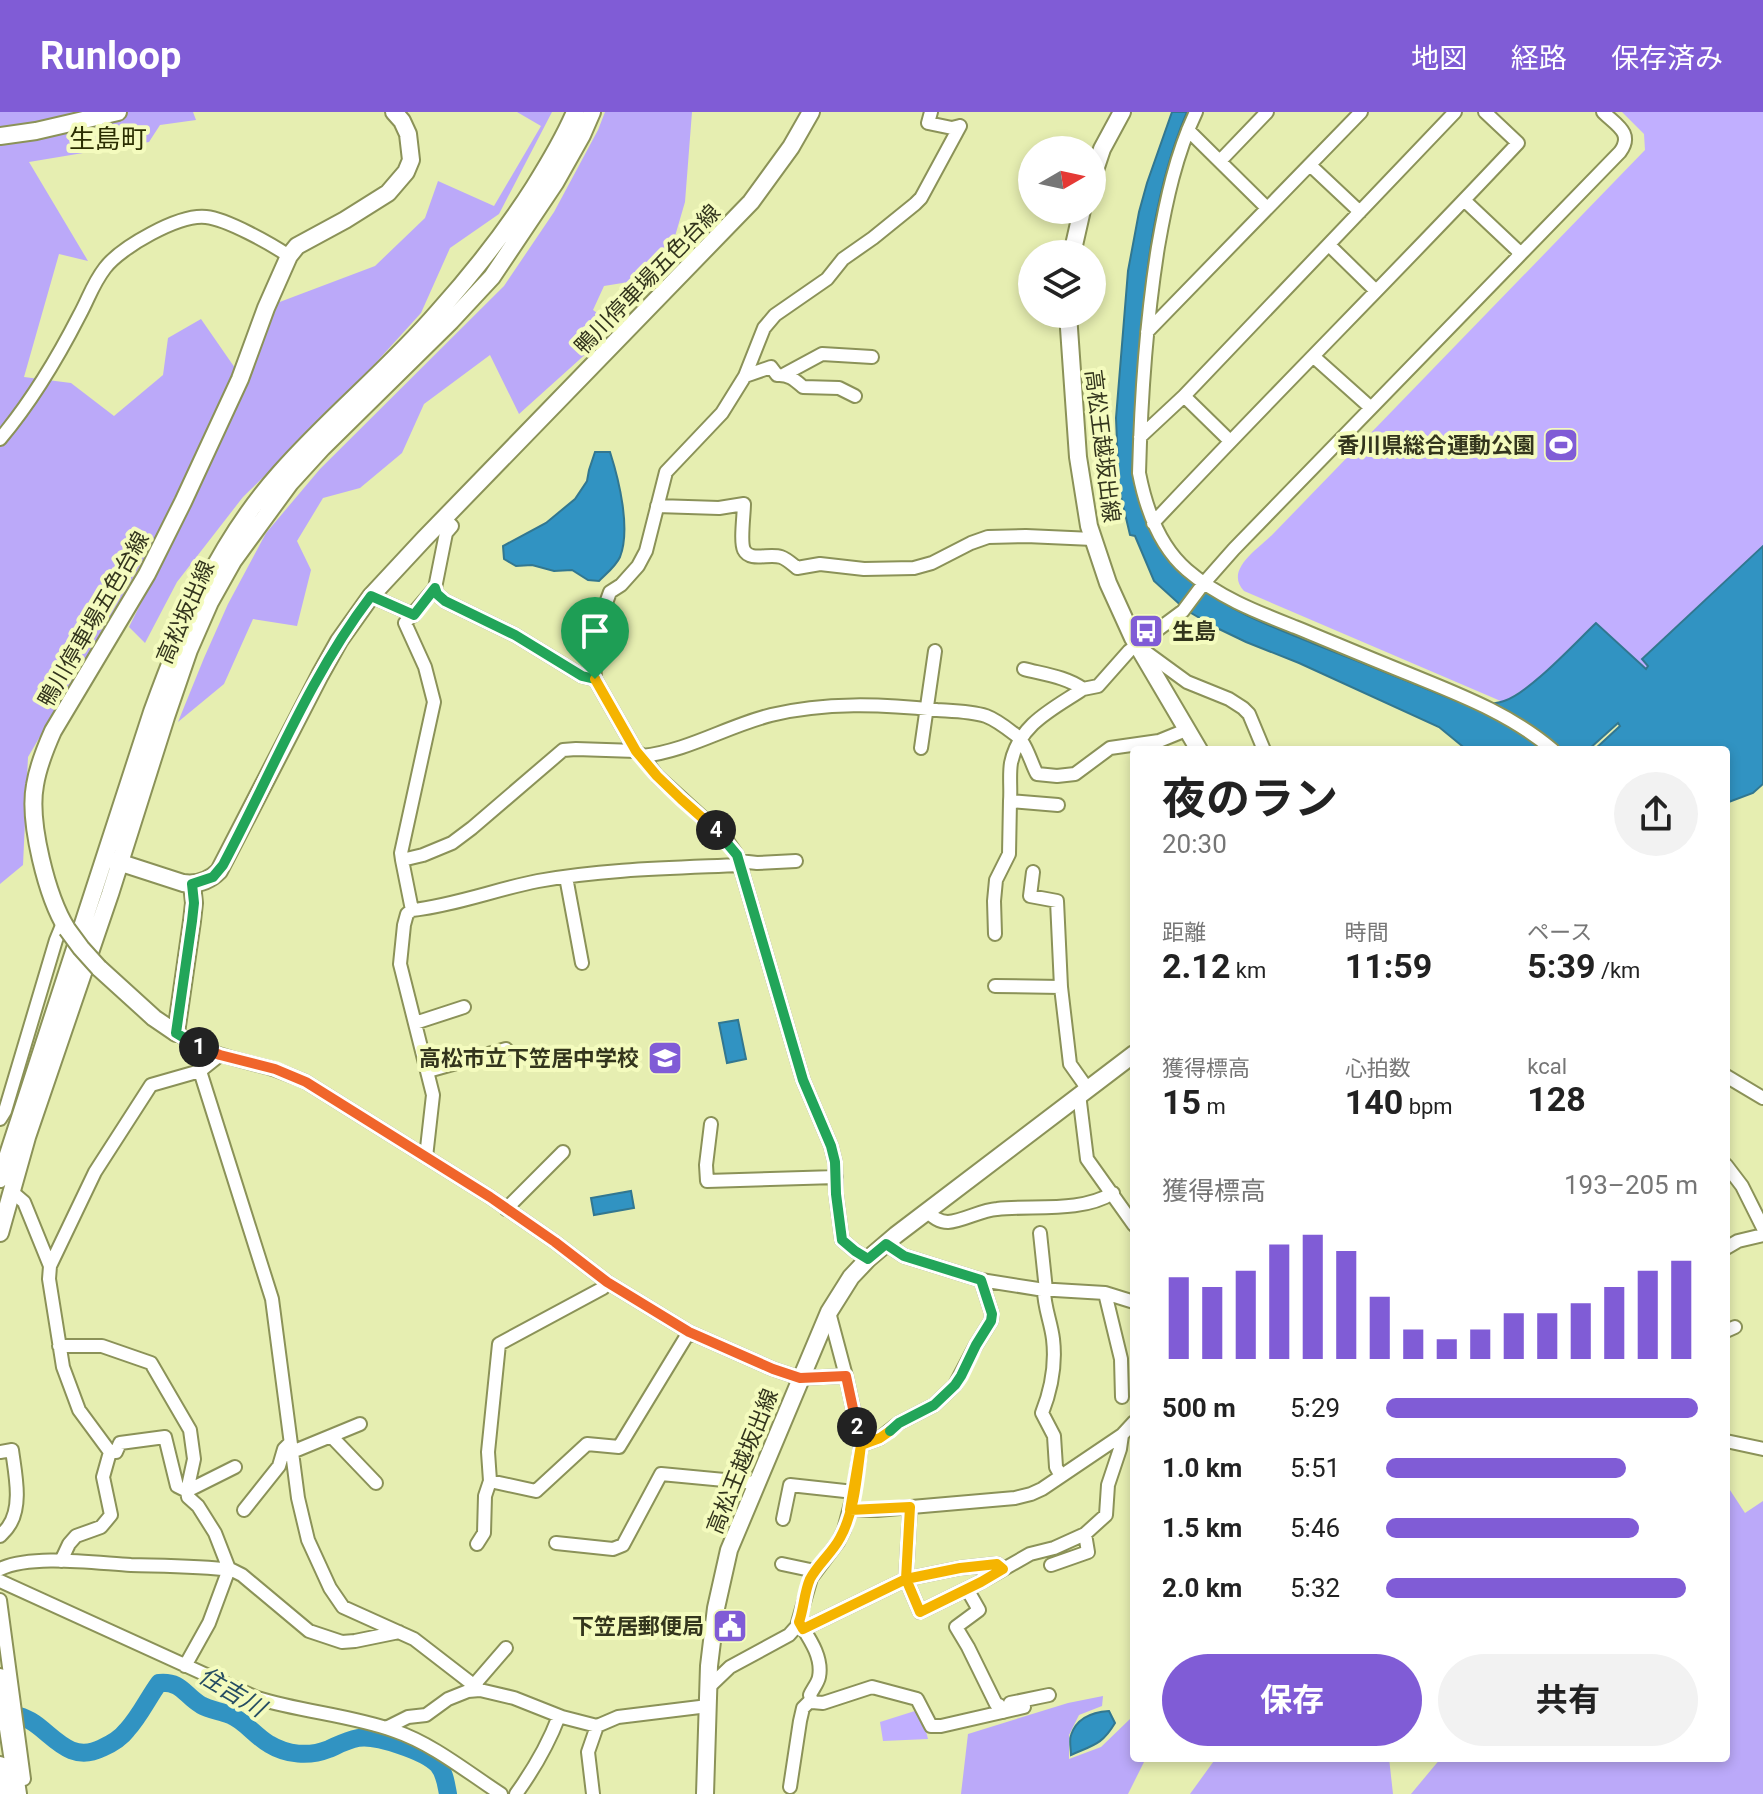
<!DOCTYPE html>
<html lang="ja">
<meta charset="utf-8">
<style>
:root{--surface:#fff;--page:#f2f2f2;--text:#222;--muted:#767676;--accent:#805cd6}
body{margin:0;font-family:Roboto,"Noto Sans JP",sans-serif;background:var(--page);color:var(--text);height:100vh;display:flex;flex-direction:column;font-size:30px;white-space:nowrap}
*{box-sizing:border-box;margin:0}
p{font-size:26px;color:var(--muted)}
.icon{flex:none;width:44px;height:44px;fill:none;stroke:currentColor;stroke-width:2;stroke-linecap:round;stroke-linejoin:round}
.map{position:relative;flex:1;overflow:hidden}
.details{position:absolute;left:1130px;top:634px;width:600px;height:1016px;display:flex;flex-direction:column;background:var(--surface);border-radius:8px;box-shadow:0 4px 12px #0003}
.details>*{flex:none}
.needle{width:52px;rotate:81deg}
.buttons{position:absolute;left:1018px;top:24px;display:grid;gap:16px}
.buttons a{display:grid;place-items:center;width:88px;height:88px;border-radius:50%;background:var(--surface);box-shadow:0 4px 12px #0003;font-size:40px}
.pin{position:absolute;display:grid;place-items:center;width:68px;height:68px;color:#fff;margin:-82px -34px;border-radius:50% 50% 50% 0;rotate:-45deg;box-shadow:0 0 8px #0007}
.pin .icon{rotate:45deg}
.km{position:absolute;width:40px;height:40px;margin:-20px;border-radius:50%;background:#222;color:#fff;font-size:22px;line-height:40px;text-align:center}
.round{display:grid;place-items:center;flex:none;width:84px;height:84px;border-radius:42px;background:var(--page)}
.headline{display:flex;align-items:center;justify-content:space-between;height:136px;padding:0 32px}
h1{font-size:44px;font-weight:700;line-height:60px}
.figures{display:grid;grid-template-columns:repeat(3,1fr);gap:12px;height:136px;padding:8px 32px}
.figures div{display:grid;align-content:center}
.figures b{font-size:34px;font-weight:700}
.figures small{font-size:22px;font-weight:400}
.figures p{font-size:22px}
.chart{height:224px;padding:16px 32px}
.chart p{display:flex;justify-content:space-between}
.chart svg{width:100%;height:144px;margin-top:8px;stroke:var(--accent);stroke-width:6}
.cta{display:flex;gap:16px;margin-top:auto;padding:16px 32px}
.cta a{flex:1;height:92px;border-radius:48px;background:var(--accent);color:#fff;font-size:32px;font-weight:700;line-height:92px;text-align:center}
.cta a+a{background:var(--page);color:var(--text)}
ul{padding:0 32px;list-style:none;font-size:26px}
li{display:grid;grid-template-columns:128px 96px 1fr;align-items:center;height:60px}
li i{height:20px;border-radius:10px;background:var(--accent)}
header{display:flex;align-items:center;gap:48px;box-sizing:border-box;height:112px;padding:0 40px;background:var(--accent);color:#fff}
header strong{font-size:38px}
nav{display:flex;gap:44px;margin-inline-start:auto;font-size:28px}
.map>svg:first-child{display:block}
.green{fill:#c1afff}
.forest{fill:#bba9f9}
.water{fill:#3193c2;stroke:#327790;stroke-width:2}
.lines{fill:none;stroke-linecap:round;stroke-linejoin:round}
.river{stroke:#3193c2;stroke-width:18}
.minor-casing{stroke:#8b9258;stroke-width:16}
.major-casing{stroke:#8b9258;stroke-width:20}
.minor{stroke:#fff;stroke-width:12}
.major{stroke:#fff;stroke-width:16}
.major-bridge-casing{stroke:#8b9258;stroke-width:20;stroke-linecap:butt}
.major-bridge{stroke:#fff;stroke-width:16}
.split-1-casing{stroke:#fff;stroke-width:16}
.split-2-casing{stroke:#fff;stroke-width:16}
.split-3-casing{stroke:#fff;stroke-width:16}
.split-4-casing{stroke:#fff;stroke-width:16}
.split-5-casing{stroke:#fff;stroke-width:16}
.split-1{stroke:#22a559;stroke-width:10}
.split-2{stroke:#f0652b;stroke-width:10}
.split-3{stroke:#f5b400;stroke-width:10}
.split-4{stroke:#22a559;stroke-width:10}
.split-5{stroke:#f5b400;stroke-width:10}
.labels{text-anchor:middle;stroke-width:8;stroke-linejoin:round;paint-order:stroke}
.street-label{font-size:22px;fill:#33351d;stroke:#f4fbbe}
.poi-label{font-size:22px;font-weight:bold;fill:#33351d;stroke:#f4fbbe;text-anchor:end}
.water-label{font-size:24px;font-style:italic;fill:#264d63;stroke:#f4fbbe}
.quarter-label{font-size:26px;fill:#2a2d01;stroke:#f4fbbe}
</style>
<header>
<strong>Runloop</strong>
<nav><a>地図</a><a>経路</a><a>保存済み</a></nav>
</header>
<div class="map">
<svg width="1763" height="1682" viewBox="0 0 1763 1682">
<rect width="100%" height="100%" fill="#e6eeb1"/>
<path class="green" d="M 1622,0 L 1763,0 L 1763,434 L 1642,546 L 1649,554 L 1646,557 L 1526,576 L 1503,590 L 1244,479 C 1224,458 1258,437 1272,423 L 1645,38 L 1644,22 Z
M 918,1598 L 924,1611 L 928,1627 L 883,1629 L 880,1610 Z"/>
<path class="forest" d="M 0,0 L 193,0 L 196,8 L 160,13 L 149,30 L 29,50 L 88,149 L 59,142 L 24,265 L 71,271 L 114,304 L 163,263 L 168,226 L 201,207 L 235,256 L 154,430 L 28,645 L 23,753 L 0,772 Z
M 517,0 L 552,0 L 499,102 L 450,136 L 421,201 L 343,287 L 243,385 L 177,470 L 145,531 L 129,515 L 216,340 L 277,191 L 375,154 L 425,106 L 438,69 L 494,94 L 541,14 Z
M 605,0 L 692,0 L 685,90 L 666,155 L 647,167 L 604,174 L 593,198 L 613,212 L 599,230 L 519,302 L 490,243 L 424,292 L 402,341 L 360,376 L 323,386 L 297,429 L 311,458 L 297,514 L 253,507 L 224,572 L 178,610 L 204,546 L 228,492 L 266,421 L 320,357 L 504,174 L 554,100 L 598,18 Z
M 1726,1372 L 1745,1401 L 1763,1389 L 1763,1682 L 1411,1682 L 1441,1646 L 1726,1646 Z
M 1103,1584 L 1102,1594 L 1079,1603 L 1069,1623 L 1069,1647 L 1101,1635 L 1130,1607 L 1134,1615 L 1134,1646 L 1146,1646 L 1128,1682 L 961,1682 L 968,1622 L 1068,1591 Z
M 1216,1646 L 1389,1646 L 1393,1682 L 1190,1682 Z"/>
<path class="water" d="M 1172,0 L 1187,0 C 1138,115 1141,246 1135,368 C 1152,473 1236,500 1322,535 C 1368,553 1414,572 1459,590 C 1473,592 1490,594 1504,589 C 1529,581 1575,531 1596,511 L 1646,557 L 1648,554 L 1642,547 L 1763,434 L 1763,672 L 1753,681 L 1726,691 L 1726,638 L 1594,638 L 1620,614 L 1618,611 L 1588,638 L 1467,638 L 1439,615 L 1299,551 L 1246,530 L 1217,516 L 1186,498 L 1154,469 L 1135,424 L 1130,423 L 1119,376 L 1116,306 L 1128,159 L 1139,100 L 1147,71 Z
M 595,340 L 610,340 C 619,368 631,417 620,445 C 616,454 606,462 599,469 L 588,468 L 572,458 L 554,459 L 532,453 L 516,454 L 504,447 L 503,434 L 546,411 L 575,387 L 587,369 L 589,358 Z
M 738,908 L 746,947 L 727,951 L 719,911 Z
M 631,1079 L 634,1096 L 594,1103 L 591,1086 Z
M 1109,1599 L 1115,1611 C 1102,1633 1093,1633 1071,1643 C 1071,1637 1069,1628 1071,1623 C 1077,1605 1093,1600 1109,1599 Z"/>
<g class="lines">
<path class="river" d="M 0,1605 C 6,1605 13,1603 19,1604 C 48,1611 64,1655 102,1636 C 111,1632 121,1626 127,1618 C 140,1604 148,1586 159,1571 C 182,1569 184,1583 201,1593 C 209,1598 221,1599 230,1603 C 245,1609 255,1624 269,1632 C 287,1643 309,1645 329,1637 C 338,1633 347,1628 358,1626 C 376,1623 425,1639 438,1653 C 445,1661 446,1672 448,1682"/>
<g class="minor-casing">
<path id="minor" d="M 931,0 L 928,11 L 952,16 L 960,14
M 1196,0 C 1176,42 1166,89 1158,135 C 1146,210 1141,286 1139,361 C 1146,397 1159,434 1187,458 C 1218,485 1257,500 1295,515 C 1334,531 1374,548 1414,564 C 1463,584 1512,603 1553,638
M 1188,18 L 1267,96
M 1220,49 L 1267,0
M 1310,53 L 1360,100
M 1464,88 L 1517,138 L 1519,143
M 1329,133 L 1376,179
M 1147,220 L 1361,0
M 1314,245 L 1371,296
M 785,262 L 822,242 L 872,245
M 745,264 L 771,255 L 777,263 C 789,262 795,268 803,275 L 839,276 L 855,284
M 1184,284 L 1230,329
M 1140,325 L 1184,284 L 1455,0
M 0,327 C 31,290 57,247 79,204 C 89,186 92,173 105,156 C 121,135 179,102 206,105 C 227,107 271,132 289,144
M 657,394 L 719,396 L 744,392 C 744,402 740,430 744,438 C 750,450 769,441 781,445 C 787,447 792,452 797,456 L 820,452 L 864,457 L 914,456 L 932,451 L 971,431 L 988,425 L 1026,424 L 1093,427
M 444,406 L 452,414 L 446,421 L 435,476 L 437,482 L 445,489 L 515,523 L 582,564 L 595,567 L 594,545 L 601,505 L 610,480 L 621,473 L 638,454 L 646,439 L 666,360 L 722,301 L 745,264 L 764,216 L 775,203 L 827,167 L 843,147 L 873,126 L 915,92 L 921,86 L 960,14
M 1153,411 C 1273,283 1398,159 1518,31 L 1485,0
M 371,484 L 414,503
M 1139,535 L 1187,570 L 1229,587 L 1243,596 L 1249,602 L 1264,638
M 1024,557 C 1043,562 1067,565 1083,577 L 1098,574 L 1129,539 L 1183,499 L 1204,471 L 1234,437 L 1620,40 C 1634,21 1616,13 1603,0
M 595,567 L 636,639 L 642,644 C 688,639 727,614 771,603 C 825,590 882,592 937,598 C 953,599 971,599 986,604 C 997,608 1008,617 1017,624 C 1027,633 1031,651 1037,662 L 1057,664 L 1075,662 L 1110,636 L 1159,629 L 1186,618
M 921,636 L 935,539
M 642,644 L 657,664 L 726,727 L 737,743 L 803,968 L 831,1034 L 835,1050 L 836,1082 L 842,1128 L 855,1139 L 868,1147
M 1058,693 L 1010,689 C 1011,677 1009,663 1011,651 C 1019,612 1053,597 1083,577
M 402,748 L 401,741 L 434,590 L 425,555 L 405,511 L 435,476
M 739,749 L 757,751 L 796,749
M 1033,760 L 1030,784 L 1057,789 L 1061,875 L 1070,952 L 1087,976
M 566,765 L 582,851
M 412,798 C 452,794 497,777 538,769 C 604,757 673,756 740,753
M 995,822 L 994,789 L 996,768 L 1009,742 L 1010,689
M 995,874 L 1061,875
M 415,911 L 464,895
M 176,921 C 206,942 236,947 270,956 C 283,960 294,965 306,970 L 490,1085 L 555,1130 L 607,1170 L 689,1220 L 773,1257 L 800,1266 L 846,1264
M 220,943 L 200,959 L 272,1187 L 298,1386 L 308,1428 L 330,1476 L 343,1495 L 414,1527 L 480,1578
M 428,959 L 506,937
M 1726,964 L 1763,986
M 1079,982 L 1087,1047 L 1134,1113
M 0,1007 L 5,999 L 56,828 L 63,811
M 711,1012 L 706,1053 L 707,1069 L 836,1065
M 426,1045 L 433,983 L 400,852 L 404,813 L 407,802 L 412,798 L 402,748 L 423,743 L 452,731 L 472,716 L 563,638 L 576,637 L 636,639
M 1726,1053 L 1742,1074 L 1763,1116
M 11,1084 L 17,1084 L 24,1090 L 50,1154
M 506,1097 L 563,1040
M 926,1099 C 933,1105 939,1110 948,1110 C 963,1109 981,1098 997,1097 C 1034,1093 1080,1101 1113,1081
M 1040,1121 L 1046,1178
M 886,1132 L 904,1144 L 981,1168 L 1038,1177 L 1105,1181 L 1134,1190
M 1726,1136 L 1738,1129 L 1763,1123
M 1044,1178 C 1044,1195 1051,1210 1053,1227 C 1056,1252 1051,1278 1042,1301 L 1054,1324 L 1056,1355 L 1061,1364
M 1105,1181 L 1121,1247 L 1122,1285
M 1726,1219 L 1735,1215
M 59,1234 L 102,1234 L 151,1251 L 190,1318 L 194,1347 L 187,1379 L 188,1385 L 198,1394 L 215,1421 L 229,1457 L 209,1511 L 185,1554
M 331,1324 L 376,1371
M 1726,1329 L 1763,1337
M 861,1333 L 880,1326 L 899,1311 L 934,1293 L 955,1273 L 976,1233 L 991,1209 L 992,1202 L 981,1168
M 0,1340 L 12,1338 C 15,1361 23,1395 8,1415 C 6,1418 3,1421 0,1424
M 110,1340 L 116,1340 L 120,1331 L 165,1325 L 177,1374 L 187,1379 L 235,1355
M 292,1340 L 360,1312
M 490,1369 L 488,1340 L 499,1232 L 603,1176 L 607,1170
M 910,1395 L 906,1467 L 920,1500 L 981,1470 L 1030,1442 L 1054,1436 L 1085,1422
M 244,1398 L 279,1354 L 284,1337 L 290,1331
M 850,1398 L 877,1398 L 1015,1386 L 1031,1382 L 1042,1377 L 1122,1323 L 1134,1310
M 783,1407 L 790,1373 L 854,1380
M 556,1431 L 613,1437 L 623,1433 L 661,1362 L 756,1371
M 477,1432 L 484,1421 L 485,1384 L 490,1369 L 536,1379 L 587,1332 L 619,1335 L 689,1220
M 61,1449 L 69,1432 L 76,1424 L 101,1415 L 111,1403 L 103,1365 L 110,1340 L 79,1298 L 63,1255 L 49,1167 L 50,1154 L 95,1060 L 151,973 L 200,959
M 782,1452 L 815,1459
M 1051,1453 L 1088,1440 L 1085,1422 L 1106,1403 L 1108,1373 L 1120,1337 L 1122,1323
M 0,1457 C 32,1442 95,1451 131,1453 C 165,1454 199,1454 232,1458 L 242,1463 L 309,1519 L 342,1530 L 355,1529 L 399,1520
M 0,1469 L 257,1586 C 302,1600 350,1603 395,1619 C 433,1632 467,1660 501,1682
M 967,1477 L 979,1498 L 956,1515 L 968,1535 L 996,1592 L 999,1593 L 1003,1600
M 0,1488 L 24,1667
M 799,1510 C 809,1526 823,1545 819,1565 C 818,1571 812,1578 810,1583 L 812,1590 L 823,1591 L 872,1575 L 917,1587 L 931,1614 L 941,1614 L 1024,1595
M 803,1517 L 906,1467 L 960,1456 L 997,1452 L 1003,1457
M 474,1573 L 506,1536
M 708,1576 L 730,1555 L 789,1523 L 797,1514 L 811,1466 L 838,1430 L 844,1418 L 854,1380 L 861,1333 L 846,1264 L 829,1200
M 1010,1591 L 1049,1583
M 386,1616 L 408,1605 L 426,1603 L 448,1587 L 468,1579 L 480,1578 L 514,1586 L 562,1605 L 597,1614 L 618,1605 L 708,1594
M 790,1675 L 800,1609 L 803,1596 L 811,1588
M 516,1682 C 534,1657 548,1633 559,1604
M 593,1682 L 588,1640 L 597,1614"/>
</g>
<g class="major-casing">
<path id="major" d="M 0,24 L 36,19 L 118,0
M 1092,67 L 1102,37 L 1122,0
M 1072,142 L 1082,98
M 1068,202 L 1078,345 L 1089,414 L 1108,471 L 1133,526 L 1199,638
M 109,747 L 183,771 C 197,773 209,769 219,759 L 320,563 L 339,529 L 371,484 L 424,427 L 751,90 L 791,35 L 811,0
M 67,817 C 47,785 28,710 35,673 C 38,654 45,637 53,619 L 147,462 L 183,390 L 240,267 L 266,196 L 289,144 L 297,134 L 345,108 L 388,81 L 406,60 L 411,48 L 408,22 L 402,9 L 394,0
M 99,856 L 154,906 L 176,921 L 192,809 L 194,791 L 192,772
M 0,1067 L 152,600 C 184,512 217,432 280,361 C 330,304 389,257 438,200 C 473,161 506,119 534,75 C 549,51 564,26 575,0
M 0,1121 L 27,1025 L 110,782 L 166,605 L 189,538 L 210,490 L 233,449 L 290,371 L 322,336 L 451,209 L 492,165 L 555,71 L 582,23 L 592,0
M 0,1565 L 18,1682
M 0,1653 L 4,1682
M 705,1682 L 709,1554 L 716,1496 L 729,1438 L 829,1200 L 851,1165 L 868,1147 L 896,1123 L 1134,942"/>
</g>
<use href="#minor" class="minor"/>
<use href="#major" class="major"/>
<g class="major-bridge-casing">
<path id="major-bridge" d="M 67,817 L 81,836 L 99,856"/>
</g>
<use href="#major-bridge" class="major-bridge"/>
</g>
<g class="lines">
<g class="split-1-casing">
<path id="split-1" d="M 199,935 L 176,921 L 192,809 L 194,791 L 192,772 L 213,765 L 223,753 C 271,663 309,565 371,484 L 414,503 L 435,476 L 437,482 L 445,489 L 515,523 L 582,564 L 595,567"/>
</g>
<g class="split-2-casing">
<path id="split-2" d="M 199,935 L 220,943 L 275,957 L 306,970 L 490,1085 L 555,1130 L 607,1170 L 689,1220 L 773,1257 L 800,1266 L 846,1264 L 857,1315"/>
</g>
<g class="split-3-casing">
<path id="split-3" d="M 857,1315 L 861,1333 L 850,1398 L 910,1395 L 906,1467 L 960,1456 L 997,1452 L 1003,1457 L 981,1470 L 920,1500 L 906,1467 L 803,1517 L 799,1510 C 804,1496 804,1481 810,1467 C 818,1452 832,1441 840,1426 C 855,1399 857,1363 861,1333 L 880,1326 L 890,1319"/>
</g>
<g class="split-4-casing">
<path id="split-4" d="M 716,718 L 737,743 L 803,968 L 831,1034 L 835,1050 L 836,1082 L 842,1128 L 855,1139 L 868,1147 L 886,1132 L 904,1144 L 981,1168 L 992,1202 L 991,1209 L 976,1233 L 961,1264 L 955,1273 L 934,1293 L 899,1311 L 890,1319"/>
</g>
<g class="split-5-casing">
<path id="split-5" d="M 595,567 L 636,639 L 657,664 L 681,687 L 716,718"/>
</g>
<use href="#split-1" class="split-1"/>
<use href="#split-2" class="split-2"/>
<use href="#split-3" class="split-3"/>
<use href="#split-4" class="split-4"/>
<use href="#split-5" class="split-5"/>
</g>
<defs>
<g id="stadium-square" transform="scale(1.8)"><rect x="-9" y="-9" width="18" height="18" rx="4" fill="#805cd6" stroke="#f4fbbe"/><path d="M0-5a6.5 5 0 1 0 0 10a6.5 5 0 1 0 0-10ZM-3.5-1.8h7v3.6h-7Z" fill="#fff"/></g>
<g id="bus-square" transform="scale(1.8)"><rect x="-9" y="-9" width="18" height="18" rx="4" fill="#805cd6" stroke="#f4fbbe"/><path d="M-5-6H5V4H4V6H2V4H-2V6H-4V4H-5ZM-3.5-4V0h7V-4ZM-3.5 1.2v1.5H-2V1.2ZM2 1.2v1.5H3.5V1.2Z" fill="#fff"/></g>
<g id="school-square" transform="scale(1.8)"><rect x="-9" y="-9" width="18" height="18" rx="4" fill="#805cd6" stroke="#f4fbbe"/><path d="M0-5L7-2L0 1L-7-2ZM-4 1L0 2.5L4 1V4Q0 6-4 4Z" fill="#fff"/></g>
<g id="civic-square" transform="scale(1.8)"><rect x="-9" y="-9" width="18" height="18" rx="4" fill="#805cd6" stroke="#f4fbbe"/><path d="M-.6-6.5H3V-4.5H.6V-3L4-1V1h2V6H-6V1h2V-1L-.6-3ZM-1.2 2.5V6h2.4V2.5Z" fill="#fff"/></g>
</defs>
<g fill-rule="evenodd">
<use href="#stadium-square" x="1561" y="333"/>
<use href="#bus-square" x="1146" y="519"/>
<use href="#school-square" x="665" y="946"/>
<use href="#civic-square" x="730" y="1514"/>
</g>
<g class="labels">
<g class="street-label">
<text transform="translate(647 167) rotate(-46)" y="8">鴨川停車場五色台線</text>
<text transform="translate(1103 334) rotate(83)" y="8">高松王越坂出線</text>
<text transform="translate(185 500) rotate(-66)" y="8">高松坂出線</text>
<text transform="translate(93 507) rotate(-60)" y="8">鴨川停車場五色台線</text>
<text transform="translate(742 1349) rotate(-68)" y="8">高松王越坂出線</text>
</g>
<g class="poi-label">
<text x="1535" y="341">香川県総合運動公園</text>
<text x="1172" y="527" text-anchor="start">生島</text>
<text x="639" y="954">高松市立下笠居中学校</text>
<text x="704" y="1522">下笠居郵便局</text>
</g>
<g class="water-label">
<text transform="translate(232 1580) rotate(31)" y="8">住吉川</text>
</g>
<g class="quarter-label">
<text x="108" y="36">生島町</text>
</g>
</g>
</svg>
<div class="buttons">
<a><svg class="needle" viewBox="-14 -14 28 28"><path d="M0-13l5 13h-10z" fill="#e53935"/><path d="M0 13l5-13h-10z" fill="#767676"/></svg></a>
<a><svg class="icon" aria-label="layers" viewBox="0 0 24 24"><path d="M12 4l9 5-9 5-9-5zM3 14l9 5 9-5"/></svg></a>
</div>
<div class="pin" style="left:595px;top:567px;background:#1e9e55"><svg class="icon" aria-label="arrive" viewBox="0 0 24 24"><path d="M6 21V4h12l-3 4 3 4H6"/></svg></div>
<b class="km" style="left:199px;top:935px">1</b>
<b class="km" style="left:857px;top:1315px">2</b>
<b class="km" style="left:716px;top:718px">4</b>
<section class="details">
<div class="headline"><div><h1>夜のラン</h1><p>20:30</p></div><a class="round"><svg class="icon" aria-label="share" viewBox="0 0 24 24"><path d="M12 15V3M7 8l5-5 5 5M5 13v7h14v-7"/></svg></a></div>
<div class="figures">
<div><p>距離</p><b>2.12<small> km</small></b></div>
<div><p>時間</p><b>11:59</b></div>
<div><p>ペース</p><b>5:39<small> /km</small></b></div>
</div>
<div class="figures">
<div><p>獲得標高</p><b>15<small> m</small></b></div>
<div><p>心拍数</p><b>140<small> bpm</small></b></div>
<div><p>kcal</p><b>128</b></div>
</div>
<div class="chart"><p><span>獲得標高</span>193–205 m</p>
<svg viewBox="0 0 160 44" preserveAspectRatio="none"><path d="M5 44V19M15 44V22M25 44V17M35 44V9M45 44V6M55 44V11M65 44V25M75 44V35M85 44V38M95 44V35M105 44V30M115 44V30M125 44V27M135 44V22M145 44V17M155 44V14"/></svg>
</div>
<ul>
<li><b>500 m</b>5:29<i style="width:100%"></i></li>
<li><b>1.0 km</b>5:51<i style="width:77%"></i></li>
<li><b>1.5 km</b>5:46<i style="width:81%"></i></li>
<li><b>2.0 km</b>5:32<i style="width:96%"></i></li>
</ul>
<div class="cta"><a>保存</a><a>共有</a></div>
</section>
</div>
